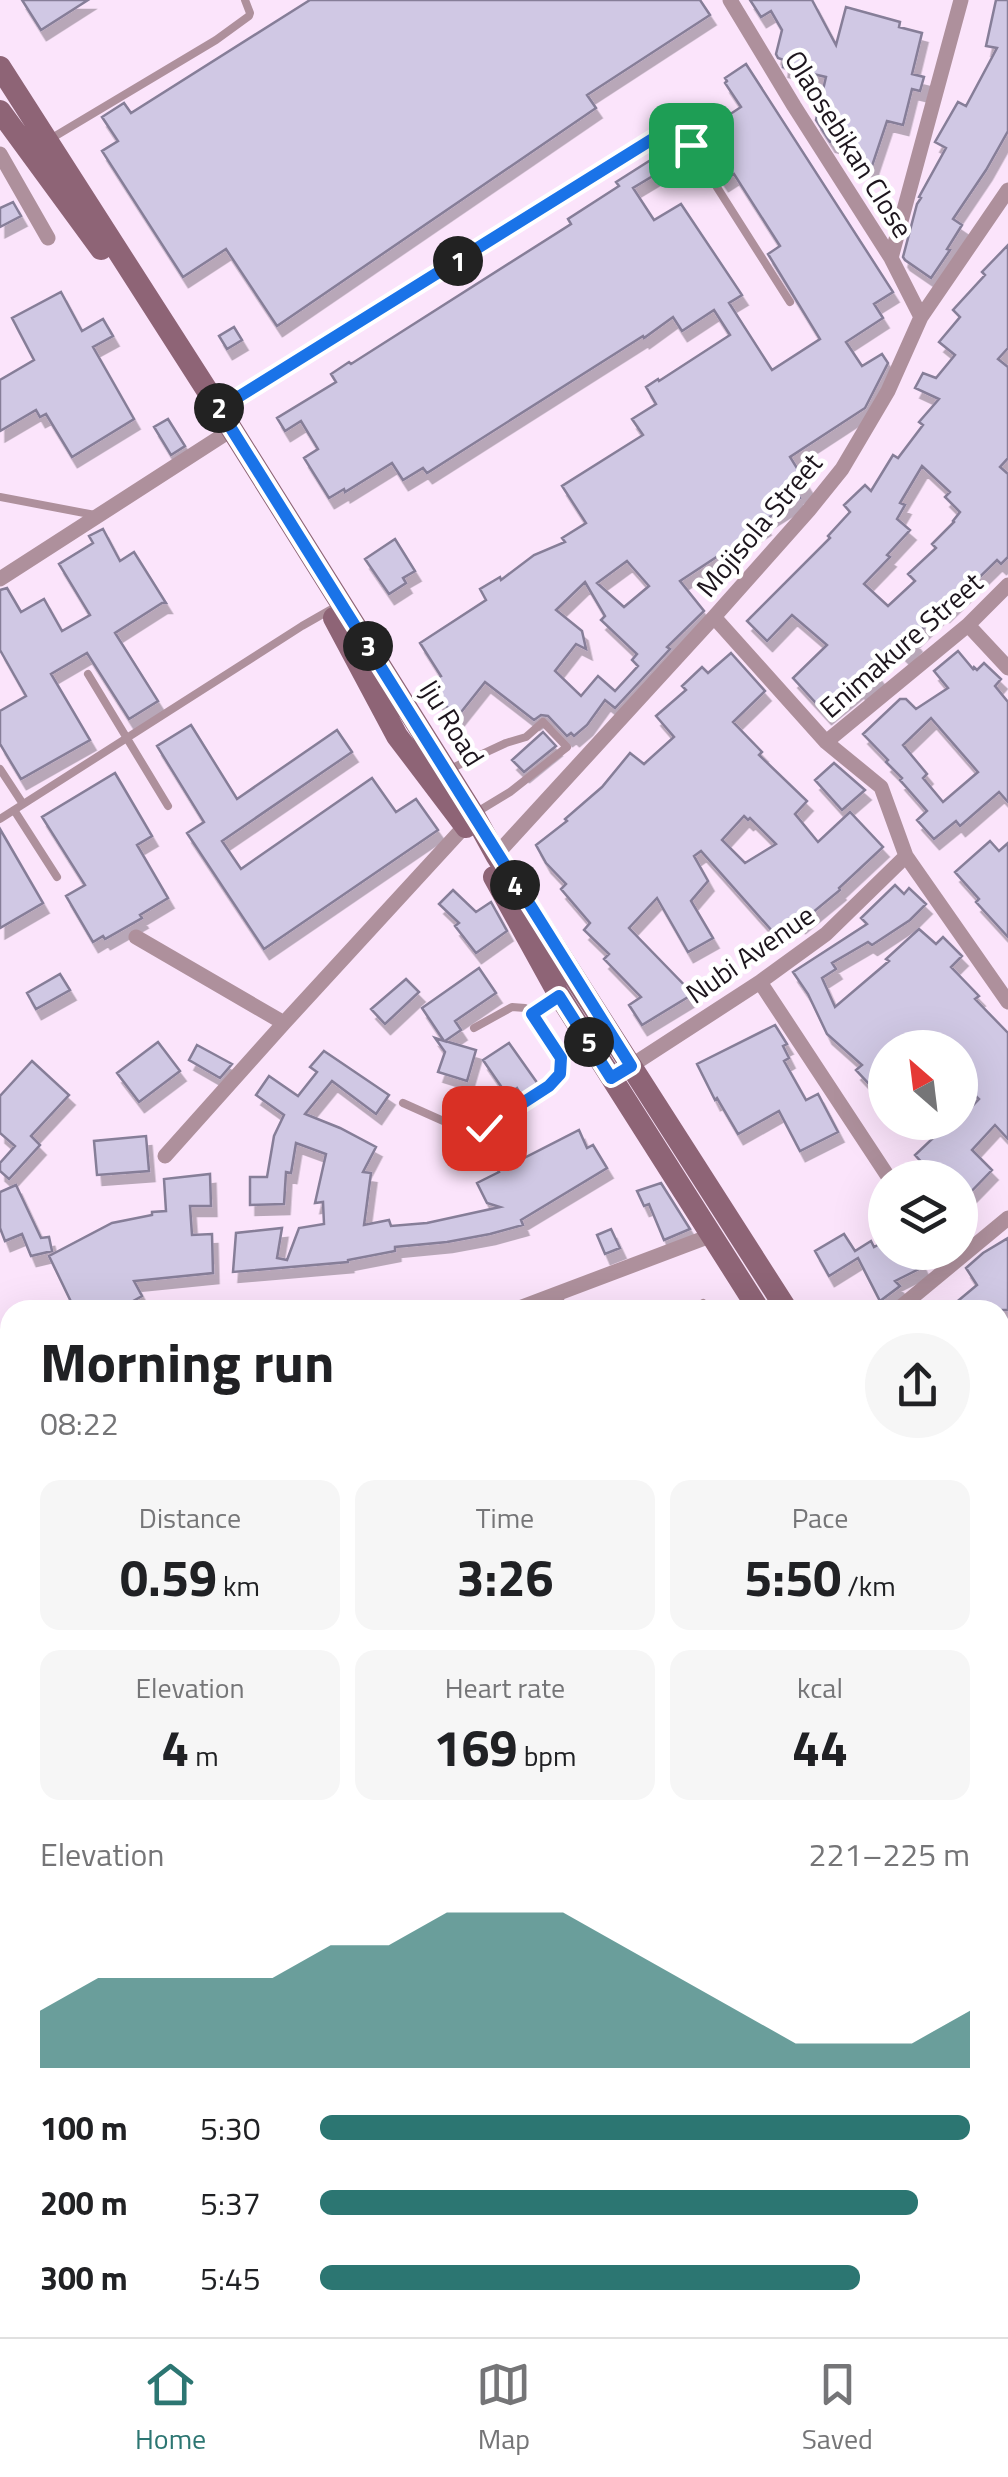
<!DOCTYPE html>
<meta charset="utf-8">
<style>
:root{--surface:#fff;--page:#f6f6f6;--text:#202124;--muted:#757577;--line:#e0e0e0;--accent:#2c7672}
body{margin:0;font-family:"Titillium Web",sans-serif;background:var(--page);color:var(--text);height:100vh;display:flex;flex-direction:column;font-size:38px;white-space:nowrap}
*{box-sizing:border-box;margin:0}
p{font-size:32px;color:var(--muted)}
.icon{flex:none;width:55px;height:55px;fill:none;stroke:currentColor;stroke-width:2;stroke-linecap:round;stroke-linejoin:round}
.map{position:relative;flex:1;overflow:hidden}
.sheet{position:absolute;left:0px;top:1300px;width:1010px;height:1038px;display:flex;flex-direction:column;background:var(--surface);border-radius:30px 30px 0 0;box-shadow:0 10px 40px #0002}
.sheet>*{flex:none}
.needle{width:65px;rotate:332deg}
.tools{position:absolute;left:868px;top:1030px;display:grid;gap:20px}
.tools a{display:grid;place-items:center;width:110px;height:110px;border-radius:50%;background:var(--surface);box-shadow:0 10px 40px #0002;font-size:50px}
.pin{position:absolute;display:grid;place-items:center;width:85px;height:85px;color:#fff;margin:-42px;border-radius:20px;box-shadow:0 5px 15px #0006}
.km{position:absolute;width:50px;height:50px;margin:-25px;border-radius:50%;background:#222;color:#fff;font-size:28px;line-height:50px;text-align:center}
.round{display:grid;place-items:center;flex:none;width:105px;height:105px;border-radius:52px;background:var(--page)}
.overview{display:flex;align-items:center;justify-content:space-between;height:170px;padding:0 40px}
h1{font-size:55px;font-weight:700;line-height:75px}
.metrics{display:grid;grid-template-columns:repeat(3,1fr);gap:15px;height:170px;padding:10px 40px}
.metrics div{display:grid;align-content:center;border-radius:20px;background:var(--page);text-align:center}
.metrics b{font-size:50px;font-weight:700}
.metrics small{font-size:28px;font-weight:400}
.metrics p{font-size:28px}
.chart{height:280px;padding:20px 40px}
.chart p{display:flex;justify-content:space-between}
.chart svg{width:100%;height:180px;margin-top:10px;fill:var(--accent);opacity:.7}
ul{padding:0 40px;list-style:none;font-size:32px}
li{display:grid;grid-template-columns:160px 120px 1fr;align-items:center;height:75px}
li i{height:25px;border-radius:12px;background:var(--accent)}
.menu{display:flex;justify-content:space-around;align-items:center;height:140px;border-top:2px solid var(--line);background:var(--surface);font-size:28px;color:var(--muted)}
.menu a{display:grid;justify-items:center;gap:5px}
.menu .active{color:var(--accent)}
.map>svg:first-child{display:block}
.building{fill:#d0c8e4;stroke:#867e98;stroke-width:2.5;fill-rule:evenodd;filter:url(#shadow)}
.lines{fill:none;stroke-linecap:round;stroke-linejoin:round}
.lane{stroke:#ae909c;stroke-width:8}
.street{stroke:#ae909c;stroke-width:15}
.secondary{stroke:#8e6476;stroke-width:22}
.rail{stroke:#796b79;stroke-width:5;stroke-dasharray:15 8;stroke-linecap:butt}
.route-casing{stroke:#fff;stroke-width:20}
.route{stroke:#1a73e8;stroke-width:12}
.labels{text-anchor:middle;stroke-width:9;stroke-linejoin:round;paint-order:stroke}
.street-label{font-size:28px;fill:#1d151d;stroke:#fff}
</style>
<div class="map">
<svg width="1008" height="2337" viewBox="0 0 1008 2337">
<defs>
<filter id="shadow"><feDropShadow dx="5.5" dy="10" stdDeviation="0" flood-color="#0004"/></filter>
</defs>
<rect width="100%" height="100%" fill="#fbe4fb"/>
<path class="building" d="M 22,0 L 88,0 L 41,30 Z
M 310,0 L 700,0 L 710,15 L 587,95 L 596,108 L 277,326 L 226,249 L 183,277 L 102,151 L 118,141 L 102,117 L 124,103 L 131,113 Z
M 750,0 L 812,0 L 836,45 L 846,7 L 900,22 L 899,27 L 922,33 L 912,74 L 924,77 L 920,91 L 912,89 L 903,125 L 887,121 L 871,169 L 845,154 L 847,146 L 830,142 L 816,120 L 826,77 L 783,67 L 784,60 L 778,58 L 776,54 L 782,30 L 771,11 L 761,17 Z
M 996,0 L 1008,0 L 1008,131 L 986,170 L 953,219 L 962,225 L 947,249 L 950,250 L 931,278 L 905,260 L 903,257 L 917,204 L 921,198 L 919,197 L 946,148 L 935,142 L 958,102 L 966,106 L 997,48 L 986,46 Z
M 746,64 L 893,292 L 874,304 L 883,318 L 846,342 L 862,366 L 882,354 L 888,363 L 865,408 L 790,457 L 808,486 L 797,494 L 800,498 L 763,521 L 765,525 L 680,581 L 704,611 L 667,647 L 670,649 L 615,708 L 605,700 L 587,725 L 574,736 L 571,733 L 567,736 L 548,716 L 541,715 L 534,720 L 485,682 L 458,716 L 430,693 L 426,684 L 441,676 L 420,643 L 486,600 L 480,589 L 500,577 L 501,580 L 534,555 L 565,542 L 562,538 L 586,523 L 562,486 L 643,435 L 632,419 L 656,404 L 646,387 L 658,379 L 659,381 L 730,335 L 714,310 L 682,331 L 673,317 L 644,338 L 643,336 L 427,473 L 423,468 L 403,480 L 392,463 L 345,492 L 344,489 L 329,498 L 304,458 L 318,449 L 301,421 L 285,431 L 277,418 L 336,382 L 331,374 L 349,362 L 351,364 L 571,224 L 568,219 L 619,186 L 616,182 L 676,144 L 679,148 L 682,146 L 691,161 L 677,170 L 673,164 L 633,188 L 654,220 L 681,204 L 742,295 L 729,303 L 772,370 L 820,339 L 768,254 L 780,246 L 734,174 L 723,181 L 694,138 L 741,107 L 725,83 L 727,81 L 725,78 ZM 627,561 L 649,586 L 624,607 L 597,583 ZM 585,582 L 605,616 L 601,620 L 637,654 L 632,660 L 638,666 L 615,691 L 598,676 L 581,696 L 555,671 L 576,644 L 586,649 L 582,631 L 556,610 Z
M 13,202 L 21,216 L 0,227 L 0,208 Z
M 1008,245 L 1008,348 L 998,359 L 1008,367 L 1008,458 L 1000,467 L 1008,474 L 1008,557 L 1001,564 L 997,560 L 944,612 L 942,610 L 913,638 L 916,642 L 904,654 L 894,644 L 869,663 L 880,677 L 861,691 L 859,687 L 826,714 L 793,678 L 827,645 L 792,615 L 767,641 L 747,621 L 830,538 L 828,536 L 850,512 L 844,505 L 865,485 L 871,491 L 893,455 L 898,458 L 923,425 L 919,422 L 939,399 L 915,388 L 923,373 L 936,378 L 955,355 L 939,342 L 960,317 L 953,310 L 985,275 L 982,272 ZM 922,466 L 950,492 L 945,497 L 960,512 L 953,521 L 954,522 L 932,544 L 936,548 L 908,574 L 915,581 L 888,606 L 864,584 L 890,557 L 887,555 L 910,530 L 897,519 L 905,505 L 900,503 Z
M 61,292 L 82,331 L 103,319 L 113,336 L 93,347 L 134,419 L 72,457 L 46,414 L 40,417 L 36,410 L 0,431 L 0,380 L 34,360 L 12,318 Z
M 234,327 L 242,340 L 227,349 L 219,336 Z
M 168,419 L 185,446 L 171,455 L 154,427 Z
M 103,529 L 120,561 L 134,552 L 166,603 L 162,603 L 115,633 L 158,701 L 129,719 L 87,653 L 51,674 L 90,740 L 21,779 L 0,744 L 0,711 L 26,696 L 0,650 L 0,590 L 7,588 L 21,612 L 44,599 L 62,631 L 90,615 L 59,564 L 93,543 L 89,536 Z
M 395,539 L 415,571 L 403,578 L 406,583 L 389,594 L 365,559 Z
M 958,651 L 973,669 L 974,667 L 977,670 L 984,663 L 1001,679 L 995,686 L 1008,702 L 1008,802 L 999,792 L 960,826 L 956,821 L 934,839 L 917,820 L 927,811 L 900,780 L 902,778 L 886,762 L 888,760 L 863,734 L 900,699 L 906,699 L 916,709 L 948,688 L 934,671 ZM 931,718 L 978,772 L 943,802 L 923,778 L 927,774 L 903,745 Z
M 731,653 L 765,691 L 733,722 L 762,752 L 759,755 L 807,801 L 795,814 L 818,842 L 850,812 L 883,847 L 839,888 L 840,890 L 800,923 L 794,915 L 774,933 L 701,851 L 694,856 L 708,881 L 691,901 L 713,938 L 688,952 L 657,898 L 629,928 L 693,994 L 642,1025 L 629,1005 L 641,997 L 604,959 L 609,954 L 584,930 L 590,923 L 561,889 L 566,884 L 546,863 L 536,845 L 567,821 L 565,819 L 602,787 L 630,753 L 644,764 L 674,737 L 656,716 L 686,690 L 682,686 L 702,667 L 708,673 ZM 744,816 L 748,820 L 750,818 L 776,844 L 745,863 L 722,840 Z
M 191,725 L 237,799 L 337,730 L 352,752 L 222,841 L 241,869 L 372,778 L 396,812 L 416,799 L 438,830 L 264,949 L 187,833 L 204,822 L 157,746 Z
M 543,732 L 556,746 L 524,772 L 512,760 Z
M 834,763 L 865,790 L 842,810 L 815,780 Z
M 115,773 L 152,836 L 137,845 L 168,898 L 140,915 L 142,918 L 105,939 L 103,936 L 93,942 L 66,896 L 85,885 L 42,817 Z
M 0,829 L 43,903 L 0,928 Z
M 990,841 L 999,851 L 1008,843 L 1008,937 L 976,902 L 979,899 L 955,872 Z
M 895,885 L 904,894 L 909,888 L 926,904 L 910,920 L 872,945 L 868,942 L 832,963 L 836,969 L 822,978 L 835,1007 L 889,961 L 886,959 L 919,929 L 936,944 L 943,937 L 962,956 L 951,967 L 979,996 L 975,999 L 1008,1033 L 1008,1139 L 995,1125 L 972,1150 L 992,1170 L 960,1203 L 960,1178 L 936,1178 L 915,1155 L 950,1122 L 960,1122 L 960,1119 L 979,1099 L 960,1081 L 960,1048 L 885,1048 L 885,1101 L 856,1070 L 862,1065 L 827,1034 L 808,994 L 793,972 L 867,924 L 861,918 Z
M 453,890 L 476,912 L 491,902 L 507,931 L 476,953 L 455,926 L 459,923 L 439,904 Z
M 479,968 L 496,993 L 455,1021 L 461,1030 L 445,1041 L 476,1050 L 467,1081 L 438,1072 L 445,1052 L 435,1038 L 444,1041 L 422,1008 Z
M 60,974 L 70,990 L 36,1009 L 27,993 Z
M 406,979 L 419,992 L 385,1024 L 371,1009 Z
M 775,1025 L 787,1044 L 783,1046 L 789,1058 L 784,1061 L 806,1100 L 818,1094 L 838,1132 L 800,1151 L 779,1111 L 738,1134 L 717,1098 L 715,1100 L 697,1064 Z
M 158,1042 L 180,1071 L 139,1102 L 117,1073 Z
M 509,1043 L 538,1084 L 521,1095 L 517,1088 L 507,1095 L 483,1060 Z
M 197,1045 L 232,1064 L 220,1078 L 189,1060 Z
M 324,1051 L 389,1095 L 376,1114 L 332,1081 L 305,1114 L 340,1128 L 376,1147 L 363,1172 L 371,1173 L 364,1225 L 389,1220 L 391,1226 L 427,1223 L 500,1207 L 487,1203 L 477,1183 L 499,1172 L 482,1140 L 506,1128 L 522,1159 L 579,1130 L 587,1148 L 593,1145 L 607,1168 L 521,1220 L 523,1225 L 490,1234 L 447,1242 L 395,1247 L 395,1251 L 348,1260 L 348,1262 L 233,1272 L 236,1233 L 282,1228 L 277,1258 L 287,1260 L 299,1228 L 324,1224 L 323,1202 L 315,1203 L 326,1154 L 296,1143 L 291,1173 L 286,1172 L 284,1204 L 250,1205 L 250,1177 L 267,1177 L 274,1136 L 284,1115 L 256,1095 L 269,1076 L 298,1096 L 317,1072 L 310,1067 Z
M 32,1061 L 69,1095 L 31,1136 L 40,1145 L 9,1179 L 0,1171 L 0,1163 L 15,1146 L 0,1133 L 0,1096 Z
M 146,1136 L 149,1171 L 97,1175 L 94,1141 Z
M 210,1174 L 211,1206 L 190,1206 L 192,1235 L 212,1234 L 213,1273 L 134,1281 L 142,1296 L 117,1310 L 75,1310 L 49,1256 L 112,1223 L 152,1215 L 152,1212 L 166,1211 L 164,1179 Z
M 661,1183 L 690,1229 L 664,1240 L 649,1204 L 644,1206 L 637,1191 Z
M 16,1185 L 41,1238 L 49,1237 L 52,1251 L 31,1256 L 22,1234 L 5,1241 L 0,1228 L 0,1192 Z
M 611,1229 L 620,1248 L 605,1254 L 597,1235 Z
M 844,1234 L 855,1251 L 871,1241 L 874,1247 L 885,1241 L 885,1252 L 916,1252 L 923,1267 L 895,1281 L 900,1286 L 880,1301 L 858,1258 L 829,1276 L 815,1251 Z
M 1008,1238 L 1008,1310 L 947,1310 L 977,1285 L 966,1268 L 983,1253 Z"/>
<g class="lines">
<path class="lane" d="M 52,138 L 216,40 L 249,16 L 250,13 L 245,0
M 223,406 L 634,150 L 678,126 L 790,302
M 0,497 L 95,515
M 88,674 L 168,806
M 0,769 L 23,804
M 450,769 L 506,743 L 526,737 L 543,722 L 567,747 L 510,792 L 477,812
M 14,810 L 57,877
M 0,819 L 302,626 L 330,610
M 532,1014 L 556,998
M 403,1103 L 459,1128 L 479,1130 L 489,1126 L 543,1090 L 560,1074 L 561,1058 L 532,1014 L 525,1008 L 512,1007 L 474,1028
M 557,1294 L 565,1310
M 692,1310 L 703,1303
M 1000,1505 L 1008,1515
M 1000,1527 L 1008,1521"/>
<path class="street" d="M 730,0 L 794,106 L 891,258 L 921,317
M 0,154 L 48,238
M 891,258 L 961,0
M 0,579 L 228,432
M 714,617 L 826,742 L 881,787 L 906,856 L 1008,1002
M 968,625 L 1008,668
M 826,742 L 968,625 L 1008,585
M 496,855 L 714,617 L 809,510 L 842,469 L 888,391 L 921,317 L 1008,190
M 136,937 L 284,1023
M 760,982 L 889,1178
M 623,1071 L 760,982 L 826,934 L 906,856
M 165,1156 L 284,1023 L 465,826
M 514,1310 L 710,1236
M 897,1310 L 1008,1218
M 1000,1562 L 1008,1555
M 0,1760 L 10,1769
M 0,1863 L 10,1855
M 1000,1888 L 1008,1883
M 1000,2211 L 1008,2205
M 230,2337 L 235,2328
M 815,2337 L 829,2328"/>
<path class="secondary" d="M 0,67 L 219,409 L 474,815 L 496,855 L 787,1310
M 0,111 L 101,249
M 334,618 L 397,736 L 466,827
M 494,877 L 559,995 L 759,1310
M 1000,1632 L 1008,1644
M 1000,1677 L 1008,1689
M 0,1933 L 10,1942
M 0,1969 L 10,1977
M 0,2239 L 10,2225
M 424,2328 L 435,2337
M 463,2328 L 473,2337"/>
<path class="rail" d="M 0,1381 L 10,1403
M 561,2328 L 569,2337"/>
</g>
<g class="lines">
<g class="route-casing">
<path id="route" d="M 484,1128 L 549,1086 L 560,1074 L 561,1058 L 532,1014 L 559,996 L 611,1078 L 631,1066 L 219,409 L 659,135 L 678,126 L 691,145"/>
</g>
<use href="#route" class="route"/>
</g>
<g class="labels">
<g class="street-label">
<text transform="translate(849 144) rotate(58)" y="10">Olaosebikan Close</text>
<text transform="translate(759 525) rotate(-50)" y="10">Mojisola Street</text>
<text transform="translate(901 645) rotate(-41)" y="10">Enimakure Street</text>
<text transform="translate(452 723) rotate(58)" y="10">Iju Road</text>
<text transform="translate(750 954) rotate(-35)" y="10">Nubi Avenue</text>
</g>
</g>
</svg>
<div class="tools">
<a><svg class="needle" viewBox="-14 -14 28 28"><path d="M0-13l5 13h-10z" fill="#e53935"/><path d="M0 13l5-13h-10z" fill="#757577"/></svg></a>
<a><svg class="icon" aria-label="layers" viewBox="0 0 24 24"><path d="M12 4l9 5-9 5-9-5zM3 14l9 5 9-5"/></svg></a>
</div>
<div class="pin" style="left:691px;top:145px;background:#1e9e55"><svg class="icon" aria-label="arrive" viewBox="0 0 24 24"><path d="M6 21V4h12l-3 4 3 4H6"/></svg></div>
<div class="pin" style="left:484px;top:1128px;background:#d93025"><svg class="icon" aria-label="check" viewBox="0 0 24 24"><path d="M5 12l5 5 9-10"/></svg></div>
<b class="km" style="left:458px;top:261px">1</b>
<b class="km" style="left:219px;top:408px">2</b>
<b class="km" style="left:368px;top:646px">3</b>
<b class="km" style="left:515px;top:885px">4</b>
<b class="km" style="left:589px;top:1042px">5</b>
<section class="sheet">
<div class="overview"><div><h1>Morning run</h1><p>08:22</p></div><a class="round"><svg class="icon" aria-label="share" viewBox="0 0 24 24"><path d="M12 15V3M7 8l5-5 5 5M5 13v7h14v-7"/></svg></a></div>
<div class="metrics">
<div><p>Distance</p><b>0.59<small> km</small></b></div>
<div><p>Time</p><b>3:26</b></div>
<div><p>Pace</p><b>5:50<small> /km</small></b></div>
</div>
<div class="metrics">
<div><p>Elevation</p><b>4<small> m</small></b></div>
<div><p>Heart rate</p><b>169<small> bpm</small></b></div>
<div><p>kcal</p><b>44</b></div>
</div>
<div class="chart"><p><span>Elevation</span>221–225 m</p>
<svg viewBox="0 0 160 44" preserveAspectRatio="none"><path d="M0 44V30L10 22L20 22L30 22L40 22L50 14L60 14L70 6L80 6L90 6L100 14L110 22L120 30L130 38L140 38L150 38L160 30V44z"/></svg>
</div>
<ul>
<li><b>100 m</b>5:30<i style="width:100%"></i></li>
<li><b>200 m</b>5:37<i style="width:92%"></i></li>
<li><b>300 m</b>5:45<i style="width:83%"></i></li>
</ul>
</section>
</div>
<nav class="menu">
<a class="active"><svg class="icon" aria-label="home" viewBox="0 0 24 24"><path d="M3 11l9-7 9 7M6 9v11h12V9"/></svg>Home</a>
<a><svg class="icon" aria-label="map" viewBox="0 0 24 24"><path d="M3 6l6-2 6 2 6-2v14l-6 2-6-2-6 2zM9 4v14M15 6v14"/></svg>Map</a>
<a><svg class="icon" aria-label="saved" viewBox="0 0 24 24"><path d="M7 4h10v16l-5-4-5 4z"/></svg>Saved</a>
</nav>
